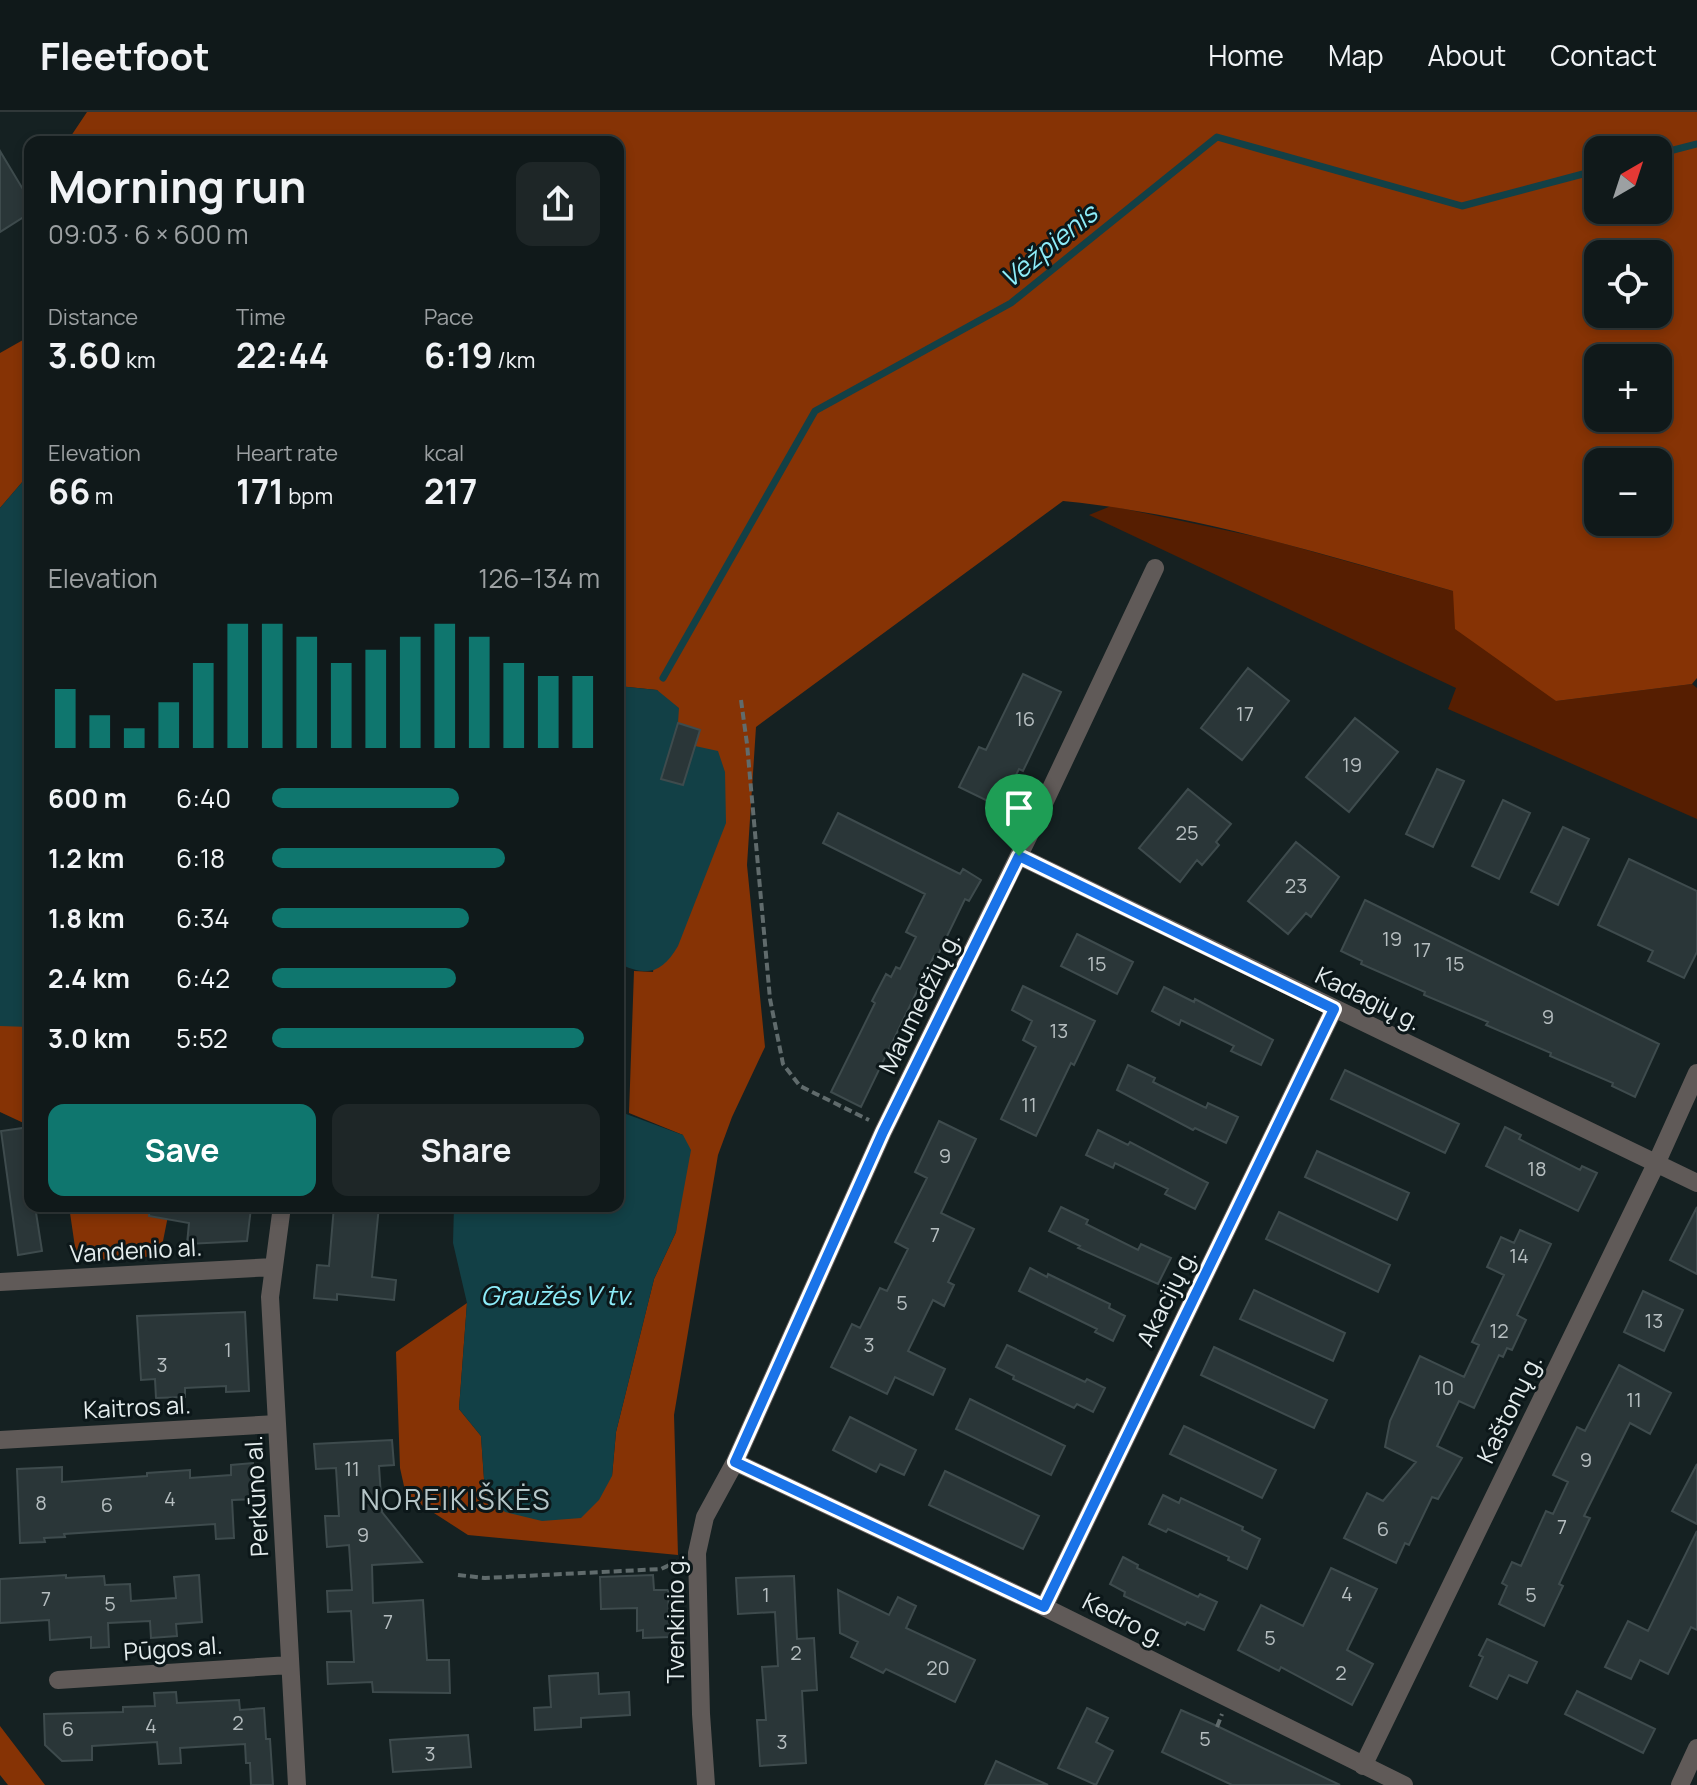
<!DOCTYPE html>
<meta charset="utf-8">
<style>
:root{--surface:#10191a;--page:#1e2627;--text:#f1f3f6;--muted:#9ca0a2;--line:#303839;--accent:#0f766e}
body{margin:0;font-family:Manrope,sans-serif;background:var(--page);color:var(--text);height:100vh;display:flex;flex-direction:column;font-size:30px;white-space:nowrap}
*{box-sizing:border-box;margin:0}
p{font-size:26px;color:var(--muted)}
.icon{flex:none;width:44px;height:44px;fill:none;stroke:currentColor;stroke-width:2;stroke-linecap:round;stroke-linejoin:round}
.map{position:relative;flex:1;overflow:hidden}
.side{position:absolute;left:24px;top:24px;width:600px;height:1076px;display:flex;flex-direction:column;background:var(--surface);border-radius:16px;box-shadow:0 4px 12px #0003,0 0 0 2px var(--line)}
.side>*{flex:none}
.needle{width:52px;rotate:39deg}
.tools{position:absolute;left:1584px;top:24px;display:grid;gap:16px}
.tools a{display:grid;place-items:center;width:88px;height:88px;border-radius:16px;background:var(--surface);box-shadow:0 4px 12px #0003,0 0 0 2px var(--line);font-size:40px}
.pin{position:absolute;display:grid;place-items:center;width:68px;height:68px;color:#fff;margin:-82px -34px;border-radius:50% 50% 50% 0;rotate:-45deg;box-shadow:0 0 8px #0007}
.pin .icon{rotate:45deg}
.round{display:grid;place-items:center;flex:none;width:84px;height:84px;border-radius:16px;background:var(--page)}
.head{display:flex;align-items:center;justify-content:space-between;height:136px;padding:0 24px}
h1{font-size:44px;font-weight:700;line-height:60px}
.metrics{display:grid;grid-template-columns:repeat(3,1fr);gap:12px;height:136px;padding:8px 24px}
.metrics div{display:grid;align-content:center}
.metrics b{font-size:34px;font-weight:700}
.metrics small{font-size:22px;font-weight:400}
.metrics p{font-size:22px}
.chart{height:224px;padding:16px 24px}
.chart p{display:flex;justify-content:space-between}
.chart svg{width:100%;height:144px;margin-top:8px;stroke:var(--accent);stroke-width:6}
.cta{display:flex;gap:16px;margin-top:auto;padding:16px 24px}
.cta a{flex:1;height:92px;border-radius:16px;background:var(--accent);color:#fff;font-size:32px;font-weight:700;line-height:92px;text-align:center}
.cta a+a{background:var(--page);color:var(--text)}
ul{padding:0 24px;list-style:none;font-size:26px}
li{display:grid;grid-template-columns:128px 96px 1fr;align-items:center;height:60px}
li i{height:20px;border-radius:10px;background:var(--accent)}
header{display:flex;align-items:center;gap:48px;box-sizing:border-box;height:112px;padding:0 40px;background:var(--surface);border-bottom:2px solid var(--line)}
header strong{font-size:38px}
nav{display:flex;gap:44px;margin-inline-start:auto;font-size:28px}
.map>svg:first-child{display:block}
.green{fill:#561e01}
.forest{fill:#863305;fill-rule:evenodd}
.water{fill:#124046}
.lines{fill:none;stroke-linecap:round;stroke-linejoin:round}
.stream{stroke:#124046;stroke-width:7}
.building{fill:#2a3638;stroke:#3e4b4d;stroke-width:2}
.path{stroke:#606b6c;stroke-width:4;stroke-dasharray:8 4;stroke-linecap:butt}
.street{stroke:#605a58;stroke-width:18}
.route-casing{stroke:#fff;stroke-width:16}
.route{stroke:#1a73e8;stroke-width:10}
.labels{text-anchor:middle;stroke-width:6;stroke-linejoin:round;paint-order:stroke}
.number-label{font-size:20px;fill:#b6bec0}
.street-label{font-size:24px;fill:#e4eced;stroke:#0c1719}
.water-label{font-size:26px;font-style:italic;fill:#8dedfa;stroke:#0c1719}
.quarter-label{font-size:28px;letter-spacing:2px;fill:#b5c5c7;stroke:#0c1719}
</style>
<header>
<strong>Fleetfoot</strong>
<nav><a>Home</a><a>Map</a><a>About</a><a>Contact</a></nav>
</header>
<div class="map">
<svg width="1697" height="1673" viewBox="0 0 1697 1673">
<rect width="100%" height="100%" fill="#152122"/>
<path class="green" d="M 1111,394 L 1267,427 L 1453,479 L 1556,589 L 1692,572 L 1697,576 L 1697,707 L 1448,597 L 1456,576 L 1089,403 Z"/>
<path class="forest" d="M 87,0 L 1697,0 L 1697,566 L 1692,572 L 1556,589 L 1455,517 L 1453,479 C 1325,443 1196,402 1063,389 L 756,615 L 747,753 L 765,935 L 732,1005 L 718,1043 L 674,1303 L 678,1443 L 468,1423 L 406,1383 L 400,1356 L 396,1240 L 467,1191 L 459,1297 L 481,1324 L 485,1381 L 612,1364 L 616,1320 L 654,1167 L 676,1120 L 683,1023 L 629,1001 L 634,859 L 653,860 L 683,673 L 661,667 L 678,611 L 657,578 L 618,574 L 618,30 L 67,30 ZM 1598,38 L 1658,38 L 1658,98 L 1598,98 ZM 1598,142 L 1658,142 L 1658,202 L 1598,202 ZM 1598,246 L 1658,246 L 1658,306 L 1598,306 ZM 1598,350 L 1658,350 L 1658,410 L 1598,410 Z
M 30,224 L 30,361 L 0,396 L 0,241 Z
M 5,912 L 30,915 L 30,1014 L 0,1000 L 0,914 Z
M 69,1094 L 170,1094 L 160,1144 L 77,1149 Z
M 0,1614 L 45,1673 L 8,1673 L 0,1663 Z"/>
<path class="water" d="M 30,361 L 30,915 L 0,914 L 0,396 Z
M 618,574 L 657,578 L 679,596 L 678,611 L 695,634 L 718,639 L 725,660 L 726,711 L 678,834 C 662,862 646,865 618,851 Z
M 618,999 L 683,1023 L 691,1038 L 676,1120 L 654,1167 L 616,1320 L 612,1364 L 599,1388 L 581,1406 L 542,1409 L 505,1400 L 485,1381 L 481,1324 L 459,1297 L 467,1191 L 453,1131 L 454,1094 L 618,1094 Z"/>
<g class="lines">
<path class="stream" d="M 1658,42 L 1697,32
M 663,566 L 815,299 L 1011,191 L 1217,25 L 1462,94 L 1598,58"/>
</g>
<path class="building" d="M 0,39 L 30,89 L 30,101 L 0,120 Z
M 1248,556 L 1289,589 L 1242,648 L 1201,616 Z
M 1023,562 L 1061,580 L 1023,659 L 1019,657 L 1000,695 L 959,675 L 979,635 L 986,638 Z
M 1355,606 L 1398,640 L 1349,700 L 1306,665 Z
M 678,611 L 700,618 L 683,673 L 661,667 Z
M 1437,657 L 1464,669 L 1433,735 L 1406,722 Z
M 1188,677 L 1231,712 L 1216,730 L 1219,733 L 1202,753 L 1197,748 L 1180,770 L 1139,736 Z
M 1503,688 L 1530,701 L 1499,767 L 1472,754 Z
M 838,701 L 960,762 L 963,757 L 981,768 L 969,789 L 965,787 L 937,845 L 934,844 L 861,995 L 831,980 L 875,891 L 872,889 L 886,862 L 891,865 L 896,855 L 900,857 L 916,825 L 906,820 L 925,782 L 823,731 Z
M 1563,715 L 1589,727 L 1558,793 L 1531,780 Z
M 1296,730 L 1339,765 L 1311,805 L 1306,801 L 1288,822 L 1248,789 Z
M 1629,747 L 1697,779 L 1697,840 L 1684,866 L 1648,849 L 1653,839 L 1598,813 Z
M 1365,788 L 1659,932 L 1635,985 L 1612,974 L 1613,971 L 1550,944 L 1551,941 L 1486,913 L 1488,910 L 1424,883 L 1425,880 L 1361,852 L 1362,849 L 1341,839 Z
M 1077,822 L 1133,850 L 1117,882 L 1061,854 Z
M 1023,874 L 1095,909 L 1074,953 L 1071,951 L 1036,1024 L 1001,1007 L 1036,935 L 1023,928 L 1032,909 L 1012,898 Z
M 1164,875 L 1194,890 L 1195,887 L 1273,928 L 1261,953 L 1231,939 L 1234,934 L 1181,908 L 1179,913 L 1152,899 Z
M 1128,953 L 1155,966 L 1153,970 L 1206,996 L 1208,991 L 1238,1005 L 1226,1031 L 1195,1016 L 1193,1018 L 1117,978 Z
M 1345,958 L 1459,1012 L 1445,1041 L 1331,987 Z
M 939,1009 L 976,1027 L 941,1101 L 974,1117 L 948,1170 L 954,1173 L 944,1194 L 933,1188 L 908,1239 L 945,1257 L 933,1283 L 895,1265 L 887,1282 L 831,1255 L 852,1212 L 860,1216 L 880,1176 L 887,1179 L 908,1137 L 895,1130 L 927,1066 L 915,1060 Z
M 1505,1015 L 1521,1023 L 1519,1027 L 1580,1058 L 1582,1054 L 1597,1061 L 1578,1099 L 1486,1054 Z
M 23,1016 L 30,1066 L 30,1094 L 35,1094 L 42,1139 L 18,1143 L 1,1019 Z
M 1098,1018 L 1128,1033 L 1130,1030 L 1208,1071 L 1195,1097 L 1165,1082 L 1168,1077 L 1115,1051 L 1113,1056 L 1086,1043 Z
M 1317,1039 L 1409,1081 L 1397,1108 L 1305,1065 Z
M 150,1094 L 251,1096 L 247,1129 L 187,1132 L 189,1111 L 149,1104 Z
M 334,1094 L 379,1094 L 372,1165 L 396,1168 L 394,1188 L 337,1182 L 337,1188 L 314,1186 L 317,1153 L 329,1154 Z
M 1061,1095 L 1088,1108 L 1086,1112 L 1138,1138 L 1141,1132 L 1171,1146 L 1158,1172 L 1078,1136 L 1080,1134 L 1049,1119 Z
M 1697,1095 L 1697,1162 L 1670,1148 Z
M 1279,1100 L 1390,1153 L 1378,1180 L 1266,1127 Z
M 1520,1118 L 1551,1132 L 1517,1203 L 1526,1208 L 1512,1238 L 1507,1236 L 1503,1245 L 1499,1243 L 1474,1296 L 1459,1289 L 1437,1334 L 1462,1346 L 1438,1387 L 1432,1385 L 1409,1433 L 1405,1431 L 1396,1451 L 1344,1426 L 1367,1381 L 1383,1389 L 1416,1350 L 1385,1335 L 1390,1309 L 1420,1244 L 1464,1265 L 1479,1233 L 1472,1230 L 1504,1163 L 1487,1155 L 1501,1125 L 1514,1131 Z
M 1030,1156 L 1047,1165 L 1048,1162 L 1110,1192 L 1109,1196 L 1125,1204 L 1113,1229 L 1095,1220 L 1097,1217 L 1019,1179 Z
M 1254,1178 L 1345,1221 L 1333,1249 L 1240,1207 Z
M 1643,1179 L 1683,1198 L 1664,1239 L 1624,1220 Z
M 245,1200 L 249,1279 L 226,1280 L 226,1274 L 185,1276 L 185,1285 L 156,1286 L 155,1267 L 141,1268 L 137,1204 Z
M 1007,1233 L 1085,1270 L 1087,1267 L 1105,1276 L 1093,1300 L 1077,1292 L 1074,1296 L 1013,1267 L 1014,1264 L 996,1255 Z
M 1214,1235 L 1327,1288 L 1314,1316 L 1201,1263 Z
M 1619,1253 L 1671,1281 L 1650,1322 L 1630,1311 L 1584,1404 L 1590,1406 L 1559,1472 L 1563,1474 L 1544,1514 L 1499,1492 L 1507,1474 L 1502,1471 L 1512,1450 L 1521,1454 L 1546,1399 L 1553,1402 L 1568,1370 L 1553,1363 L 1577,1315 L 1585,1319 Z
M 970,1287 L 1065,1334 L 1051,1363 L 956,1317 Z
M 850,1305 L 916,1338 L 904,1363 L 880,1352 L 876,1360 L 833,1338 Z
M 1184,1314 L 1276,1358 L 1262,1386 L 1170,1342 Z
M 392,1328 L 394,1353 L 379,1354 L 382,1400 L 422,1450 L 372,1453 L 373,1491 L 423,1488 L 427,1548 L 449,1548 L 450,1581 L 373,1580 L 372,1570 L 328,1572 L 327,1550 L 354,1550 L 351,1499 L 328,1500 L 327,1479 L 352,1478 L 349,1433 L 327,1435 L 325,1404 L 339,1404 L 336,1356 L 316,1357 L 314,1332 Z
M 253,1351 L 255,1387 L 232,1388 L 234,1426 L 216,1427 L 215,1412 L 64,1422 L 65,1425 L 44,1426 L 45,1430 L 20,1431 L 17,1357 L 62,1355 L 62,1370 L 147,1364 L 147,1361 L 190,1358 L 190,1366 L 231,1363 L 231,1353 Z
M 1697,1352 L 1697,1412 L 1672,1399 Z
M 945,1359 L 1039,1404 L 1023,1437 L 929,1393 Z
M 1163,1383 L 1179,1391 L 1181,1386 L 1243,1415 L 1242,1418 L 1260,1427 L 1247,1457 L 1228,1448 L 1229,1445 L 1168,1417 L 1166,1420 L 1149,1412 Z
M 1697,1419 L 1697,1518 L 1691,1515 L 1668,1562 L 1640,1548 L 1631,1567 L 1605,1555 L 1628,1509 L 1648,1519 Z
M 1123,1445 L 1138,1453 L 1137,1456 L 1198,1485 L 1200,1482 L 1217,1490 L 1204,1518 L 1187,1510 L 1185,1513 L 1124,1484 L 1125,1480 L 1110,1472 Z
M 1331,1456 L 1377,1477 L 1347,1538 L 1373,1552 L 1352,1593 L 1281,1555 L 1279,1559 L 1238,1538 L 1261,1493 L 1303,1514 Z
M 66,1463 L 66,1466 L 104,1464 L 105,1473 L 130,1472 L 131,1489 L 176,1486 L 174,1465 L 199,1463 L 202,1510 L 176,1512 L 177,1524 L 151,1526 L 150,1509 L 108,1511 L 109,1535 L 91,1536 L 91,1525 L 50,1528 L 49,1508 L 0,1511 L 0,1467 Z
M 653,1463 L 654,1478 L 668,1478 L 670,1525 L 643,1526 L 643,1518 L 637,1519 L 637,1496 L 601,1497 L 600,1465 Z
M 794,1464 L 797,1527 L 814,1526 L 817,1578 L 802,1579 L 806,1651 L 760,1654 L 757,1608 L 766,1608 L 762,1555 L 778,1554 L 775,1500 L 738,1502 L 736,1466 Z
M 838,1478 L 889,1503 L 898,1485 L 916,1494 L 906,1516 L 975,1548 L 955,1590 L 886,1557 L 883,1561 L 851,1545 L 858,1530 L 840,1521 Z
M 1487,1527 L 1537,1550 L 1527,1571 L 1509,1563 L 1497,1587 L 1470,1574 L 1483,1545 L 1479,1543 Z
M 598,1561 L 599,1582 L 629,1580 L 630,1603 L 581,1606 L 581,1615 L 535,1618 L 534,1596 L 551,1595 L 549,1564 Z
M 1577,1579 L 1655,1617 L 1643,1641 L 1565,1602 Z
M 176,1580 L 177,1591 L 239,1588 L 240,1598 L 264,1596 L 266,1627 L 270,1627 L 273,1673 L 251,1673 L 250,1651 L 246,1651 L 245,1632 L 180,1636 L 181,1651 L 159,1652 L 157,1630 L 92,1634 L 92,1648 L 62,1649 L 45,1633 L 44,1602 L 123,1600 L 123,1595 L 155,1594 L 154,1581 Z
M 1087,1596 L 1108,1606 L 1096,1630 L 1113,1639 L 1096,1673 L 1058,1656 Z
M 1181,1598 L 1217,1614 L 1340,1673 L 1232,1673 L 1162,1640 Z
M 468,1623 L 471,1655 L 393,1660 L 390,1628 Z
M 996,1649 L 1048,1673 L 985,1673 Z"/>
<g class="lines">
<path class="path" d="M 741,588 L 747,632 L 770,887 L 783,952 L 800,974 L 869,1008
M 458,1463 L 485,1466 L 661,1457 L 678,1449
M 1217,1615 L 1222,1602"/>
<path class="street" d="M 1019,744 L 1697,1071
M 282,1094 L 270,1185 L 297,1673
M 0,1170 L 274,1155
M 0,1328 L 277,1312
M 735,1350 L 1044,1495 L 1404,1673
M 1044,1495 L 1334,897
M 58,1568 L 290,1553
M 1363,1654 L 1656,1052 L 1697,961
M 706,1673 L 701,1602 L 697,1441 L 705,1405 L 735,1350 L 883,1020 L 1029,723 L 1155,456
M 1680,1673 L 1697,1636"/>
</g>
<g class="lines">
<g class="route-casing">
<path id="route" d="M 1019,744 L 1334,897 L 1044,1495 L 735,1350 L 883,1020 Z"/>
</g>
<use href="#route" class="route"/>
</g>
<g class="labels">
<g class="number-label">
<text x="1245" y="609">17</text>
<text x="1025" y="614">16</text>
<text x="1352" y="660">19</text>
<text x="1187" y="728">25</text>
<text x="1296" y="781">23</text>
<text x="1392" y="834">19</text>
<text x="1422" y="845">17</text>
<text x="1097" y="859">15</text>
<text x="1455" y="859">15</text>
<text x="1548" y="912">9</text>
<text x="1059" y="926">13</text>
<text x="1029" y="1000">11</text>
<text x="945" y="1051">9</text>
<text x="1537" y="1064">18</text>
<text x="935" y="1130">7</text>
<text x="1519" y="1151">14</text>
<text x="902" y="1198">5</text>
<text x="1654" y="1216">13</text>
<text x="1499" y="1226">12</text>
<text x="869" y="1240">3</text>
<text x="228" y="1245">1</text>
<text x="162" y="1260">3</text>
<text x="1444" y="1283">10</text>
<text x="1634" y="1295">11</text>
<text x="1586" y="1355">9</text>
<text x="352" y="1364">11</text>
<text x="170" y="1394">4</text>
<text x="41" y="1398">8</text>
<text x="107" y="1400">6</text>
<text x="1562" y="1422">7</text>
<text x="1383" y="1424">6</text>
<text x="363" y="1430">9</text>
<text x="1347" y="1489">4</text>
<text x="766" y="1490">1</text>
<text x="1531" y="1490">5</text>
<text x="46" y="1494">7</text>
<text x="110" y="1499">5</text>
<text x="388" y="1517">7</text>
<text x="1270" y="1533">5</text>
<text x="796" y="1548">2</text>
<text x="938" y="1563">20</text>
<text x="1341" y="1568">2</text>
<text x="238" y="1618">2</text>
<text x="151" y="1621">4</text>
<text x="68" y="1624">6</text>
<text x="1205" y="1634">5</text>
<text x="782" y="1637">3</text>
<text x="430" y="1649">3</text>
</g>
<g class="street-label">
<text transform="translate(1368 887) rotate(26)" y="8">Kadagių g.</text>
<text transform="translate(920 891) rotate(-64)" y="8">Maumedžių g.</text>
<text transform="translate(136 1139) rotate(-3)" y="8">Vandenio al.</text>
<text transform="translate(1167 1186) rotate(-64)" y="8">Akacijų g.</text>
<text transform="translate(137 1296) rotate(-3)" y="8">Kaitros al.</text>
<text transform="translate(1510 1297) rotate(-64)" y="8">Kaštonų g.</text>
<text transform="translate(257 1384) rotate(-93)" y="8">Perkūno al.</text>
<text transform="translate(676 1507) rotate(-90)" y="8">Tvenkinio g.</text>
<text transform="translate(1124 1508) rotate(27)" y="8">Kedro g.</text>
<text transform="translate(173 1537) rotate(-4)" y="8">Pūgos al.</text>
</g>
<g class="water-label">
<text transform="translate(1049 134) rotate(-39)" y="9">Vėžpienis</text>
<text x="557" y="1193">Graužės V tv.</text>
</g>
<g class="quarter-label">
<text x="456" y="1398">NOREIKIŠKĖS</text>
</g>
</g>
</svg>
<div class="tools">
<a><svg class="needle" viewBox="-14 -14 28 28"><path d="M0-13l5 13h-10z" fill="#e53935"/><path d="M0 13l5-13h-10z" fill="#9ca0a2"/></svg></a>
<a><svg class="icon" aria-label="locate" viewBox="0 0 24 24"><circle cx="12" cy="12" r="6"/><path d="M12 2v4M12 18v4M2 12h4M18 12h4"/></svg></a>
<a>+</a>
<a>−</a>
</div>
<div class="pin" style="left:1019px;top:744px;background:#1e9e55"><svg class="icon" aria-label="arrive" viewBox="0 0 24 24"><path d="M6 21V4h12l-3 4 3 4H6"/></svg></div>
<section class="side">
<div class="head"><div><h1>Morning run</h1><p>09:03 · 6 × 600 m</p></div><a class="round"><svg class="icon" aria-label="share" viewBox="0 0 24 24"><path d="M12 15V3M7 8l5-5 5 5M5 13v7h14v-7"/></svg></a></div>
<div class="metrics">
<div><p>Distance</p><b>3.60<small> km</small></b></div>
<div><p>Time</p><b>22:44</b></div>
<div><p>Pace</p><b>6:19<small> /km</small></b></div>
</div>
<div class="metrics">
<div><p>Elevation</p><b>66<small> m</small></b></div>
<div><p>Heart rate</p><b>171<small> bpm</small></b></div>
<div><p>kcal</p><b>217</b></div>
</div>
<div class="chart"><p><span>Elevation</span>126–134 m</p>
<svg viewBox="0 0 160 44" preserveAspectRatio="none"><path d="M5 44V26M15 44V34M25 44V38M35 44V30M45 44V18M55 44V6M65 44V6M75 44V10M85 44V18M95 44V14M105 44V10M115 44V6M125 44V10M135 44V18M145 44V22M155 44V22"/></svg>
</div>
<ul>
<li><b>600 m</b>6:40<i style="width:57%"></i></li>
<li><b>1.2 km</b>6:18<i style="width:71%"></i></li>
<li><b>1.8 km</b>6:34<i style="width:60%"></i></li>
<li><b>2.4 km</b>6:42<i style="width:56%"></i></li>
<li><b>3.0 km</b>5:52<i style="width:95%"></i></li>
</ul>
<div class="cta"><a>Save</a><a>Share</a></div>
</section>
</div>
